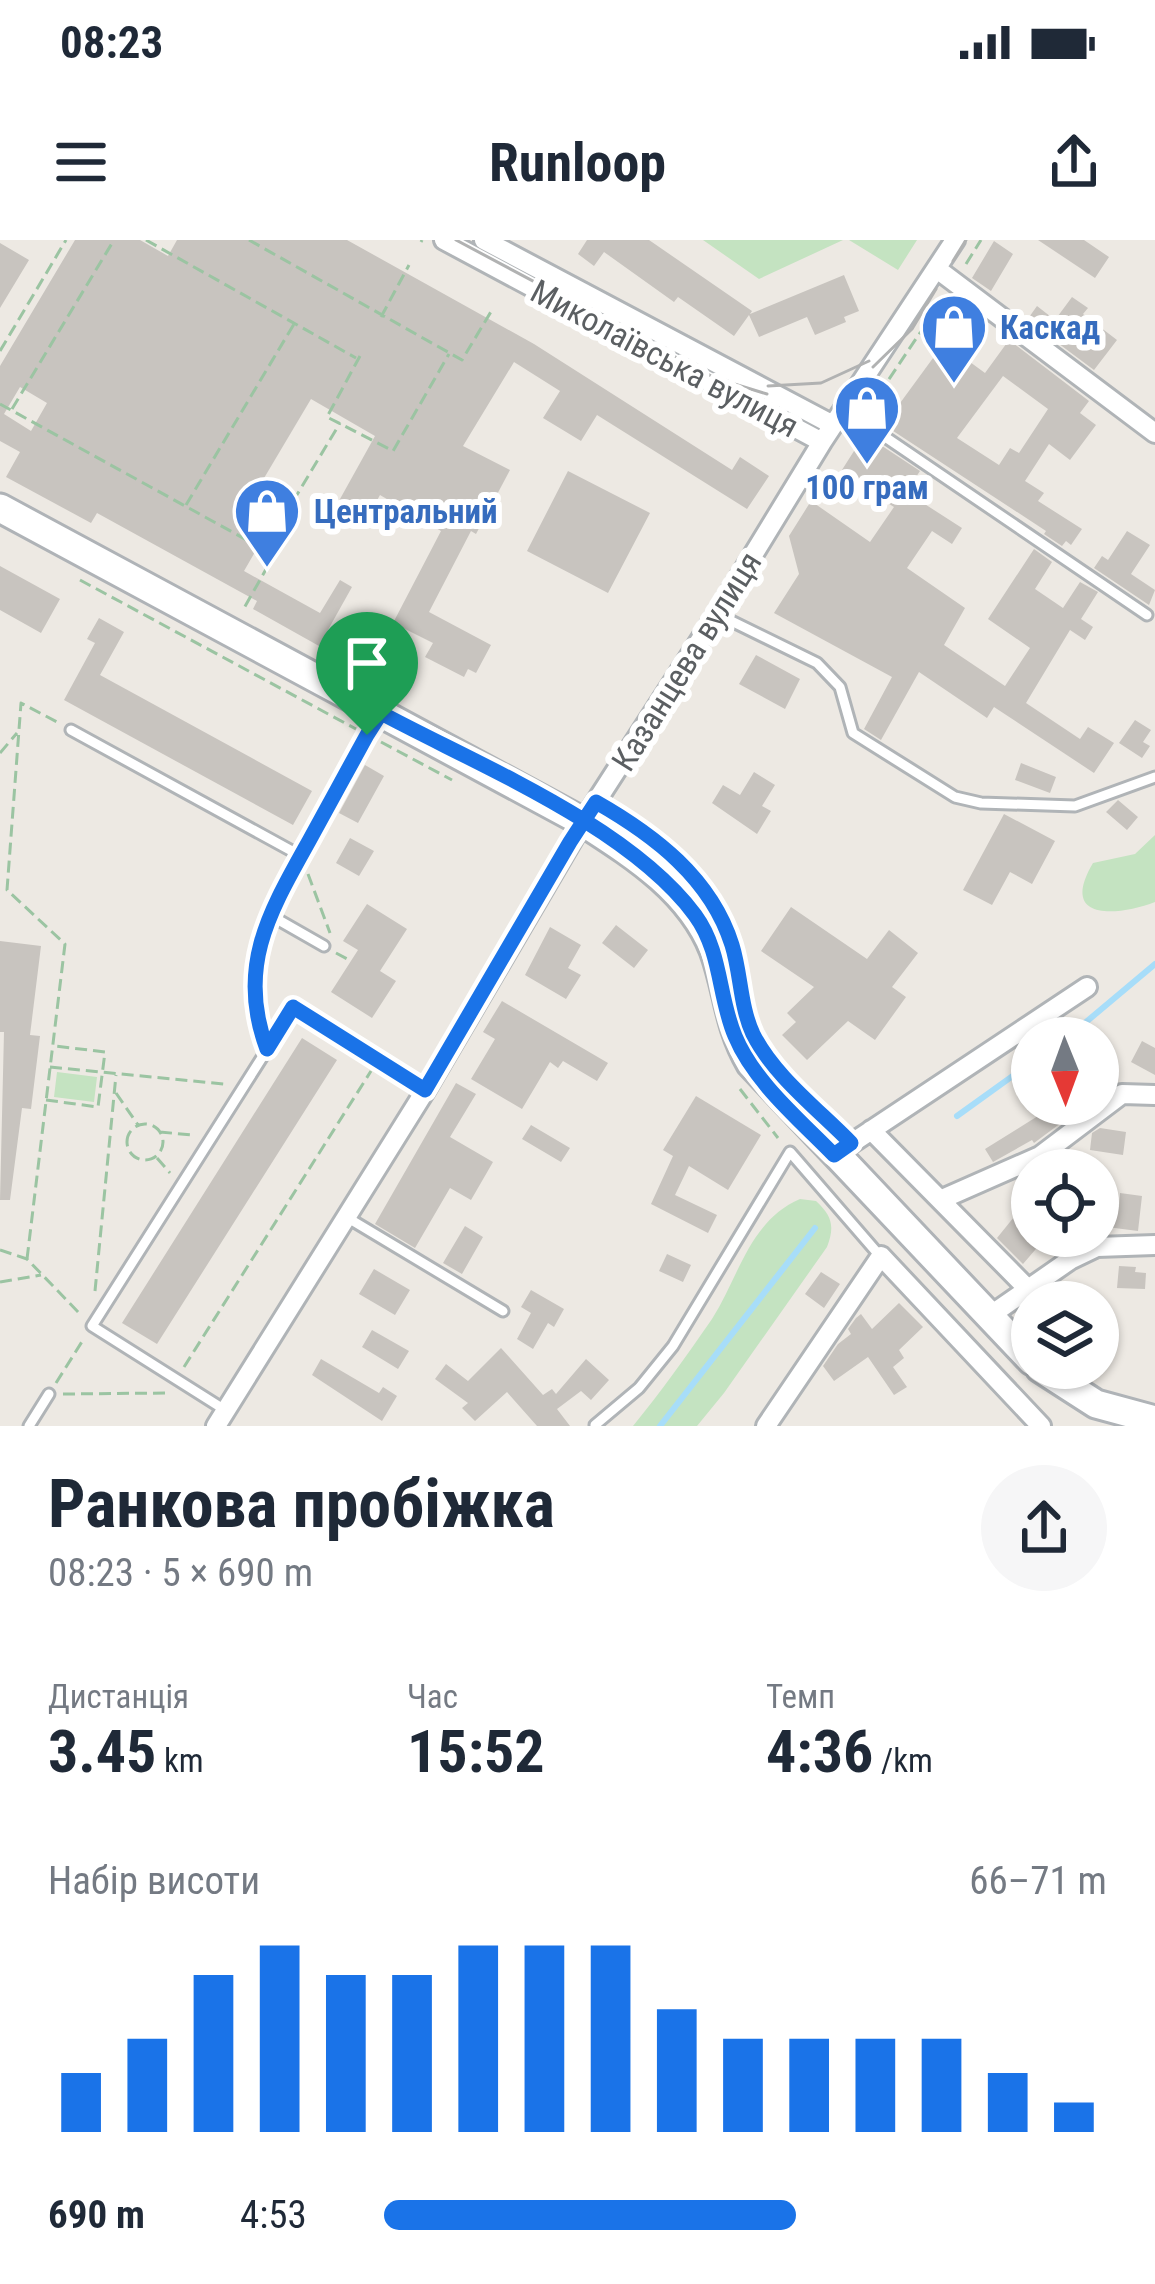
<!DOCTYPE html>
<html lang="uk">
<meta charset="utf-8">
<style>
:root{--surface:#fff;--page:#f6f6f7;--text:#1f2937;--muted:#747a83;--accent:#1a73e8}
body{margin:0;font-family:"Roboto Condensed",sans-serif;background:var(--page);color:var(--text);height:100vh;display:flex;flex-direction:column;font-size:45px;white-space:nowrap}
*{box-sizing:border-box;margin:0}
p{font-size:39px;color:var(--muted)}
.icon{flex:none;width:66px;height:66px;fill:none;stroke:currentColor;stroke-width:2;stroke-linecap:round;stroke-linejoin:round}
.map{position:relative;height:1186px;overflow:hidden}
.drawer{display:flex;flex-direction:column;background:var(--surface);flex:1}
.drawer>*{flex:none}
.needle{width:78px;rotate:179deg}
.fabs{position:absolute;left:1011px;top:777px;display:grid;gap:24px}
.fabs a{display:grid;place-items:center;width:108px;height:108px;border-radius:50%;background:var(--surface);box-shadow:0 3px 9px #0004;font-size:60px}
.pin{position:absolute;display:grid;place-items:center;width:102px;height:102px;color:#fff;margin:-123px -51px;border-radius:50% 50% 50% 0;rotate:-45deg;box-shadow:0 0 12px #0007}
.pin .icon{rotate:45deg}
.round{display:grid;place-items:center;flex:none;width:126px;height:126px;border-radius:63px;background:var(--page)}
.headline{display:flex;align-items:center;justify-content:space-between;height:204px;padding:0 48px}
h1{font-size:66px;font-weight:700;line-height:90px}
.figures{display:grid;grid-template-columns:repeat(3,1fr);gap:18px;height:204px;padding:12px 48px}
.figures div{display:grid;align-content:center}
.figures b{font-size:60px;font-weight:700}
.figures small{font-size:33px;font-weight:400}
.figures p{font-size:33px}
.chart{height:336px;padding:24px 48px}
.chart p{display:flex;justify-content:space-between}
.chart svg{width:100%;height:216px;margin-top:12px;stroke:var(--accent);stroke-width:6}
ul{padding:0 48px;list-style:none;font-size:39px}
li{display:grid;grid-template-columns:192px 144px 1fr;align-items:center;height:90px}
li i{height:30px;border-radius:15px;background:var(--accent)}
.status{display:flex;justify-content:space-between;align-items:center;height:84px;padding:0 60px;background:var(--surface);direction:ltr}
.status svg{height:33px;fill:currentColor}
header{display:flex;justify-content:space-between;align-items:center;height:156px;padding:0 48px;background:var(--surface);font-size:54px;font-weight:700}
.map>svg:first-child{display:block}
.green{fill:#c4e3c1}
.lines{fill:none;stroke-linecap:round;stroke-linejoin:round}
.stream{stroke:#a7ddf9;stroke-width:6}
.building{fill:#c8c4bf;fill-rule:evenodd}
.service-casing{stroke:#b0b4b7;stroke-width:15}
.minor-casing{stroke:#b0b4b7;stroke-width:24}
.secondary-casing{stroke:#afb3b7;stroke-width:33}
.path{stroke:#9bc4a2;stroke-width:3;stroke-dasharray:12 6;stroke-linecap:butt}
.service{stroke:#fff;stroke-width:9}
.minor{stroke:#fff;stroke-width:18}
.secondary{stroke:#fff;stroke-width:27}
.tram{stroke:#b1b2b2;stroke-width:3}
.route-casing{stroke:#fff;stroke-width:24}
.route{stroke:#1a73e8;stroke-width:15}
.labels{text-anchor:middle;stroke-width:12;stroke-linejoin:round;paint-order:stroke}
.shop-label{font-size:33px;font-weight:bold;fill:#366cbe;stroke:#fff;text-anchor:start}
.street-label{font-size:33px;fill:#5b5f62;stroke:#fff}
</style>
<div class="status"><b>08:23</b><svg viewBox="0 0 49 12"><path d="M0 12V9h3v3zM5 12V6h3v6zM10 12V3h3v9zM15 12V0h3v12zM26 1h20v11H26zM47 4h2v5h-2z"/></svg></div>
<header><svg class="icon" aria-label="menu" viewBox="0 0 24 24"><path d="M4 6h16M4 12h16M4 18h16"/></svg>Runloop<svg class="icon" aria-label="share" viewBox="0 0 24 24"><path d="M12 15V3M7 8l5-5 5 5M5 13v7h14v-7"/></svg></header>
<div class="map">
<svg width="1155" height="1186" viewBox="0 0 1155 1186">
<rect width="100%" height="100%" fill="#ede9e3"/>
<path class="green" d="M 703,0 L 843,0 L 759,39 Z
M 849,0 L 917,0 L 898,30 Z
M 1155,595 L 1155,662 C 1118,676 1058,682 1093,623 L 1135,614 Z
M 57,832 L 97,837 L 94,862 L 54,857 Z
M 800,959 L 816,961 C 832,976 835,986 827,1007 L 724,1153 L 697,1186 L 633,1186 C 661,1152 687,1115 712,1079 C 739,1037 749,981 800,959 Z"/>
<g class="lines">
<path class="stream" d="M 1067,798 L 1155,724
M 957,876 L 1032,822
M 660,1186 L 815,988"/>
</g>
<path class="building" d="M 75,0 L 140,0 L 168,16 L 177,0 L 347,0 L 534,104 L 732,230 L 740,217 L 769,236 L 747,269 L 597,175 L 581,201 L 543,178 L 560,151 L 514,122 L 463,206 L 510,230 L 476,294 L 471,291 L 429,372 L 491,405 L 476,433 L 468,429 L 464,437 L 425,417 L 433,403 L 393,383 L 441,291 L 380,255 L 364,284 L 335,268 L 375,196 L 311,159 L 248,265 L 274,279 L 244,331 L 320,373 L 340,340 L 352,347 L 319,406 L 253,369 L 257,361 L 97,273 L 91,283 L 6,237 L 20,212 L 0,201 L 0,126 ZM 20,147 L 47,163 L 31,191 L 4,174 Z
M 587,0 L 649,0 L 752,71 L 750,74 L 844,35 L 859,71 L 844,77 L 846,82 L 815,95 L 807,77 L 759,97 L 749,75 L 734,96 L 678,57 L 674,62 L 604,12 L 594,26 L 578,14 Z
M 1038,0 L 1084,0 L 1109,17 L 1095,38 Z
M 994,1 L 1013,14 L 991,51 L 972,38 Z
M 0,3 L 29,20 L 0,68 Z
M 1072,57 L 1088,68 L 1083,74 L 1117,100 L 1094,130 L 1027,80 L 1037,66 L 1055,80 Z
M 1009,100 L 1089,161 L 1080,173 L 1096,185 L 1070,220 L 1049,204 L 1025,241 L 1044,253 L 1038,261 L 1082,289 L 1071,305 L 1066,301 L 1062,306 L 1044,294 L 1046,291 L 884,185 L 944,103 L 985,133 ZM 1003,136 L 1048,169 L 1019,213 L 1010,208 L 999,225 L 957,198 Z
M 861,200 L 869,205 L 873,200 L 920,231 L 906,252 L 962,288 L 952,304 L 932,291 L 907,328 L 965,368 L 944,405 L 1005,446 L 1030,408 L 988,379 L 1034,309 L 1052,322 L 1035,349 L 1063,368 L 1080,342 L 1098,352 L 1081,379 L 1093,387 L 1085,400 L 1070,390 L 1026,463 L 1080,499 L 1088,487 L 1114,503 L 1094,533 L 994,467 L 987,478 L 919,432 L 881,500 L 864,489 L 892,437 L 774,373 L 799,334 L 789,296 L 811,261 L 870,302 L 894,267 L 840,233 Z
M 568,231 L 650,273 L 608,353 L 527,311 Z
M 1127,291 L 1150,305 L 1131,334 L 1155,350 L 1149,365 L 1094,328 L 1102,316 L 1108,320 Z
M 0,326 L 60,359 L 41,393 L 0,370 Z
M 99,378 L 124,392 L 100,435 L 312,551 L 293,585 L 64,460 L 95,403 L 87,399 Z
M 756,415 L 800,439 L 785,469 L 739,444 Z
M 1135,480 L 1151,490 L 1143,502 L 1150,506 L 1142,518 L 1119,503 Z
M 1021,523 L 1056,537 L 1050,553 L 1015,540 Z
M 365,525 L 384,536 L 358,583 L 339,573 Z
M 754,532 L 775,545 L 762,566 L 771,571 L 757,594 L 712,563 L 723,545 L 740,555 Z
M 1118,560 L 1138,577 L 1127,590 L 1106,572 Z
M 1004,574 L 1055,601 L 1032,644 L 1010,632 L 992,665 L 963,650 Z
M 350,598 L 374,611 L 359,636 L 336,623 Z
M 367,664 L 407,689 L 380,731 L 396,741 L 372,778 L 331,752 L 358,710 L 343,701 Z
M 791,667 L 867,719 L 889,690 L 918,713 L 892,747 L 906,757 L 875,800 L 848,781 L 807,820 L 782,795 L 796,782 L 787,773 L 814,747 L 761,711 Z
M 616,685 L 648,710 L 634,728 L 602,703 Z
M 550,687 L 581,705 L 568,728 L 581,735 L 566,759 L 525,735 Z
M 0,701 L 41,706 L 30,795 L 40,796 L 31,869 L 22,868 L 10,960 L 0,960 L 4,792 L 0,792 Z
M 502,761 L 608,823 L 597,841 L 563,821 L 558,828 L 550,822 L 522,869 L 471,839 L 495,799 L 483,792 Z
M 302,798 L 337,820 L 157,1104 L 122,1083 Z
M 1142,801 L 1155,808 L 1155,835 L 1131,822 Z
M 456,843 L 476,854 L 450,897 L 493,922 L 471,960 L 450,948 L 415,1008 L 375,984 Z
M 696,856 L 761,895 L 728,950 L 689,926 L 675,955 L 717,975 L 708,993 L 651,964 L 673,916 L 663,910 Z
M 1057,864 L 1069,877 L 1034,903 L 1032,900 L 993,922 L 985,909 Z
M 531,885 L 570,908 L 561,922 L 522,899 Z
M 1100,888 L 1126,892 L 1123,915 L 1090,910 L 1092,893 Z
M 1120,953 L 1142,956 L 1138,991 L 1107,987 L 1110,966 L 1119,967 Z
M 1022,967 L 1032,976 L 1032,996 L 1047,996 L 1023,1024 L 997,998 Z
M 465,986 L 483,997 L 462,1034 L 443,1023 Z
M 667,1014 L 691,1025 L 683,1042 L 659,1031 Z
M 1119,1026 L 1136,1027 L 1135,1032 L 1146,1033 L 1145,1049 L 1117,1048 Z
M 374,1029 L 410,1050 L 395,1075 L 359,1054 Z
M 821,1032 L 840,1044 L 824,1068 L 805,1054 Z
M 531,1050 L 564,1069 L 554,1087 L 548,1083 L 533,1109 L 517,1099 L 531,1073 L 521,1067 Z
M 899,1063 L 923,1087 L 899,1110 L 904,1118 L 893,1127 L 907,1147 L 894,1155 L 868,1117 L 834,1141 L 823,1126 L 838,1104 L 851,1094 L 848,1089 L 856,1078 L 861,1074 L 872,1089 Z
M 372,1090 L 409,1111 L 398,1129 L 362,1107 Z
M 501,1108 L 543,1155 L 552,1149 L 556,1154 L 586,1119 L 609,1140 L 591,1160 L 581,1151 L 557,1169 L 570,1186 L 537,1186 L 507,1152 L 475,1181 L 462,1168 L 468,1163 L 435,1139 L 446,1124 L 468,1141 Z
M 321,1119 L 379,1153 L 383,1147 L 397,1156 L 382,1181 L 312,1135 Z"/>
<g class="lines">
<g class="service-casing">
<path id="service" d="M 844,169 L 1147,375
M 717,374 L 817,423 L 840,447 L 853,493 L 955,557 L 981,563 L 1075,566 L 1155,537
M 71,490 L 301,616
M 324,706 L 268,674 L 381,474
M 348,978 L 503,1071
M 225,1170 L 92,1086 L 294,767 L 425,851
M 595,1185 L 639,1148 L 673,1106 L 790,912 L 880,1016
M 29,1186 L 49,1154"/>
</g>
<g class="minor-casing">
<path id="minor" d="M 444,0 L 822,202
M 484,0 L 833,185
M 937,29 L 1155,193
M 871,890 L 1028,1049
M 834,915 L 1087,747
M 940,960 L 1040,916 L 1122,854 L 1155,855
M 988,1077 L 1070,1020 L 1097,1007 L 1155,1005
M 216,1186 L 425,851 L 583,582 L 717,374 L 822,202 L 955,0
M 766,1186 L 881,1016 L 1041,1186"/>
</g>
<g class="secondary-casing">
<path id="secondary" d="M 0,268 L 583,582 C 634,615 690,650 714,710 C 729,750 728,785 751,824 L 1032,1121
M 1040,1128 L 1096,1164 L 1155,1180"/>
</g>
<path class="path" d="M 146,0 L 356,118
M 249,0 L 462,120 L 492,70
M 421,2 L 422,0
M 966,24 L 981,0
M 381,77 L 409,25
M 0,111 L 66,0
M 360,116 L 327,177 L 393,211 L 449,114
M 0,164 L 274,315 L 243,370
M 12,169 L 114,0
M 869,169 L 944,57
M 186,265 L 294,84
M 265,308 L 340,183
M 80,340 L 356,489
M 381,502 L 452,540
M 0,513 L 17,493
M 618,574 L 659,604
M 308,634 L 330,693
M 336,713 L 351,721
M 260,790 L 256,720 L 264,687
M 50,827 L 224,844
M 740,849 L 778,898
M 116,853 L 138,885
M 46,860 L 98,867 L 105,812 L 55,806
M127 902a18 18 0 1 1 36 0a18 18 0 1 1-36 0Z
M 160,892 L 192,895
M 157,918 L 170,933
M 0,1010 L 27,1019 L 82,1076
M 27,1019 L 65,704 L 7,650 L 21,463 L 59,483
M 0,1042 L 41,1035
M 95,1051 L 116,835
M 184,1127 L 371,831
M 56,1143 L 83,1100
M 63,1154 L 167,1153"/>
<use href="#service" class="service"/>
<use href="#minor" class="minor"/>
<use href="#secondary" class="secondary"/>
<path class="tram" d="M 456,0 L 715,138 L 767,154
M 953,21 L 966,0
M 873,127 L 912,89 L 936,49
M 768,146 L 821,143 L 869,121"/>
</g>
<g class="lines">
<g class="route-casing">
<path id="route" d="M 367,495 C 348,530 328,566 309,601 C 270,671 236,727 267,809 L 293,767 L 425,850 L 570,602 L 596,562 C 654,595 711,638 732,705 C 741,734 740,766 753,794 C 774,836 819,870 851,903 L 834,915 C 800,880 754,842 735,796 C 718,756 722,712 695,675 C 629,586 478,525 381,473 L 367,495"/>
</g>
<use href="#route" class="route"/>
</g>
<defs>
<g id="shop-pin" transform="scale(3.45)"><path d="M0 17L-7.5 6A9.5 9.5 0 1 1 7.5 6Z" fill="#3f7fe0" stroke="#fff"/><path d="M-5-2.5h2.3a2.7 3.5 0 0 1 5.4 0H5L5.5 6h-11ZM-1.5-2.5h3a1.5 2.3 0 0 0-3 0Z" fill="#fff"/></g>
</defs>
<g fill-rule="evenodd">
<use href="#shop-pin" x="954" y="87"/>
<use href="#shop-pin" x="867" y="168"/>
<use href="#shop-pin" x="267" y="271"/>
</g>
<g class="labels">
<g class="shop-label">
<text x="1000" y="99">Каскад</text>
<text x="867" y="259" text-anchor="middle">100 грам</text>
<text x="314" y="283">Центральний</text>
</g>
<g class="street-label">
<text transform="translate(665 118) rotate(28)" y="12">Миколаївська вулиця</text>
<text transform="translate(686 421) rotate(-58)" y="12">Казанцева вулиця</text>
</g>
</g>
</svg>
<div class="fabs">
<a><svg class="needle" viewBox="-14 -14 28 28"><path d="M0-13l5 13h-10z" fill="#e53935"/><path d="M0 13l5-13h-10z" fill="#747a83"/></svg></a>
<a><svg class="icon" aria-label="locate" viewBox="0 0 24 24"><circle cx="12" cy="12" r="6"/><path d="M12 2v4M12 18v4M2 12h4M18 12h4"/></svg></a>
<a><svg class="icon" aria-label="layers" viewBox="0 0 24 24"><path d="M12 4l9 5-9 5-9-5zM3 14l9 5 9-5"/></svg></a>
</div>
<div class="pin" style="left:367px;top:495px;background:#1e9e55"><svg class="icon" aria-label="arrive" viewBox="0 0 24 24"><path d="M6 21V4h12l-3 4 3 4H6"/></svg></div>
</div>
<section class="drawer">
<div class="headline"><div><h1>Ранкова пробіжка</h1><p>08:23 · 5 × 690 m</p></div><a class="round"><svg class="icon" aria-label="share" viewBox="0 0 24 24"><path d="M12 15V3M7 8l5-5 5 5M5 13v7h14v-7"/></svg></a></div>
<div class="figures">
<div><p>Дистанція</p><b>3.45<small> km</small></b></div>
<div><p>Час</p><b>15:52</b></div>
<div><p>Темп</p><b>4:36<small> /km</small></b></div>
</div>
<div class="chart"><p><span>Набір висоти</span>66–71 m</p>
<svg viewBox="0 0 160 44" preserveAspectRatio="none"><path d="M5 44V32M15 44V25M25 44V12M35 44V6M45 44V12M55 44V12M65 44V6M75 44V6M85 44V6M95 44V19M105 44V25M115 44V25M125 44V25M135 44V25M145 44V32M155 44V38"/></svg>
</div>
<ul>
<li><b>690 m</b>4:53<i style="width:57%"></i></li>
</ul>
</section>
